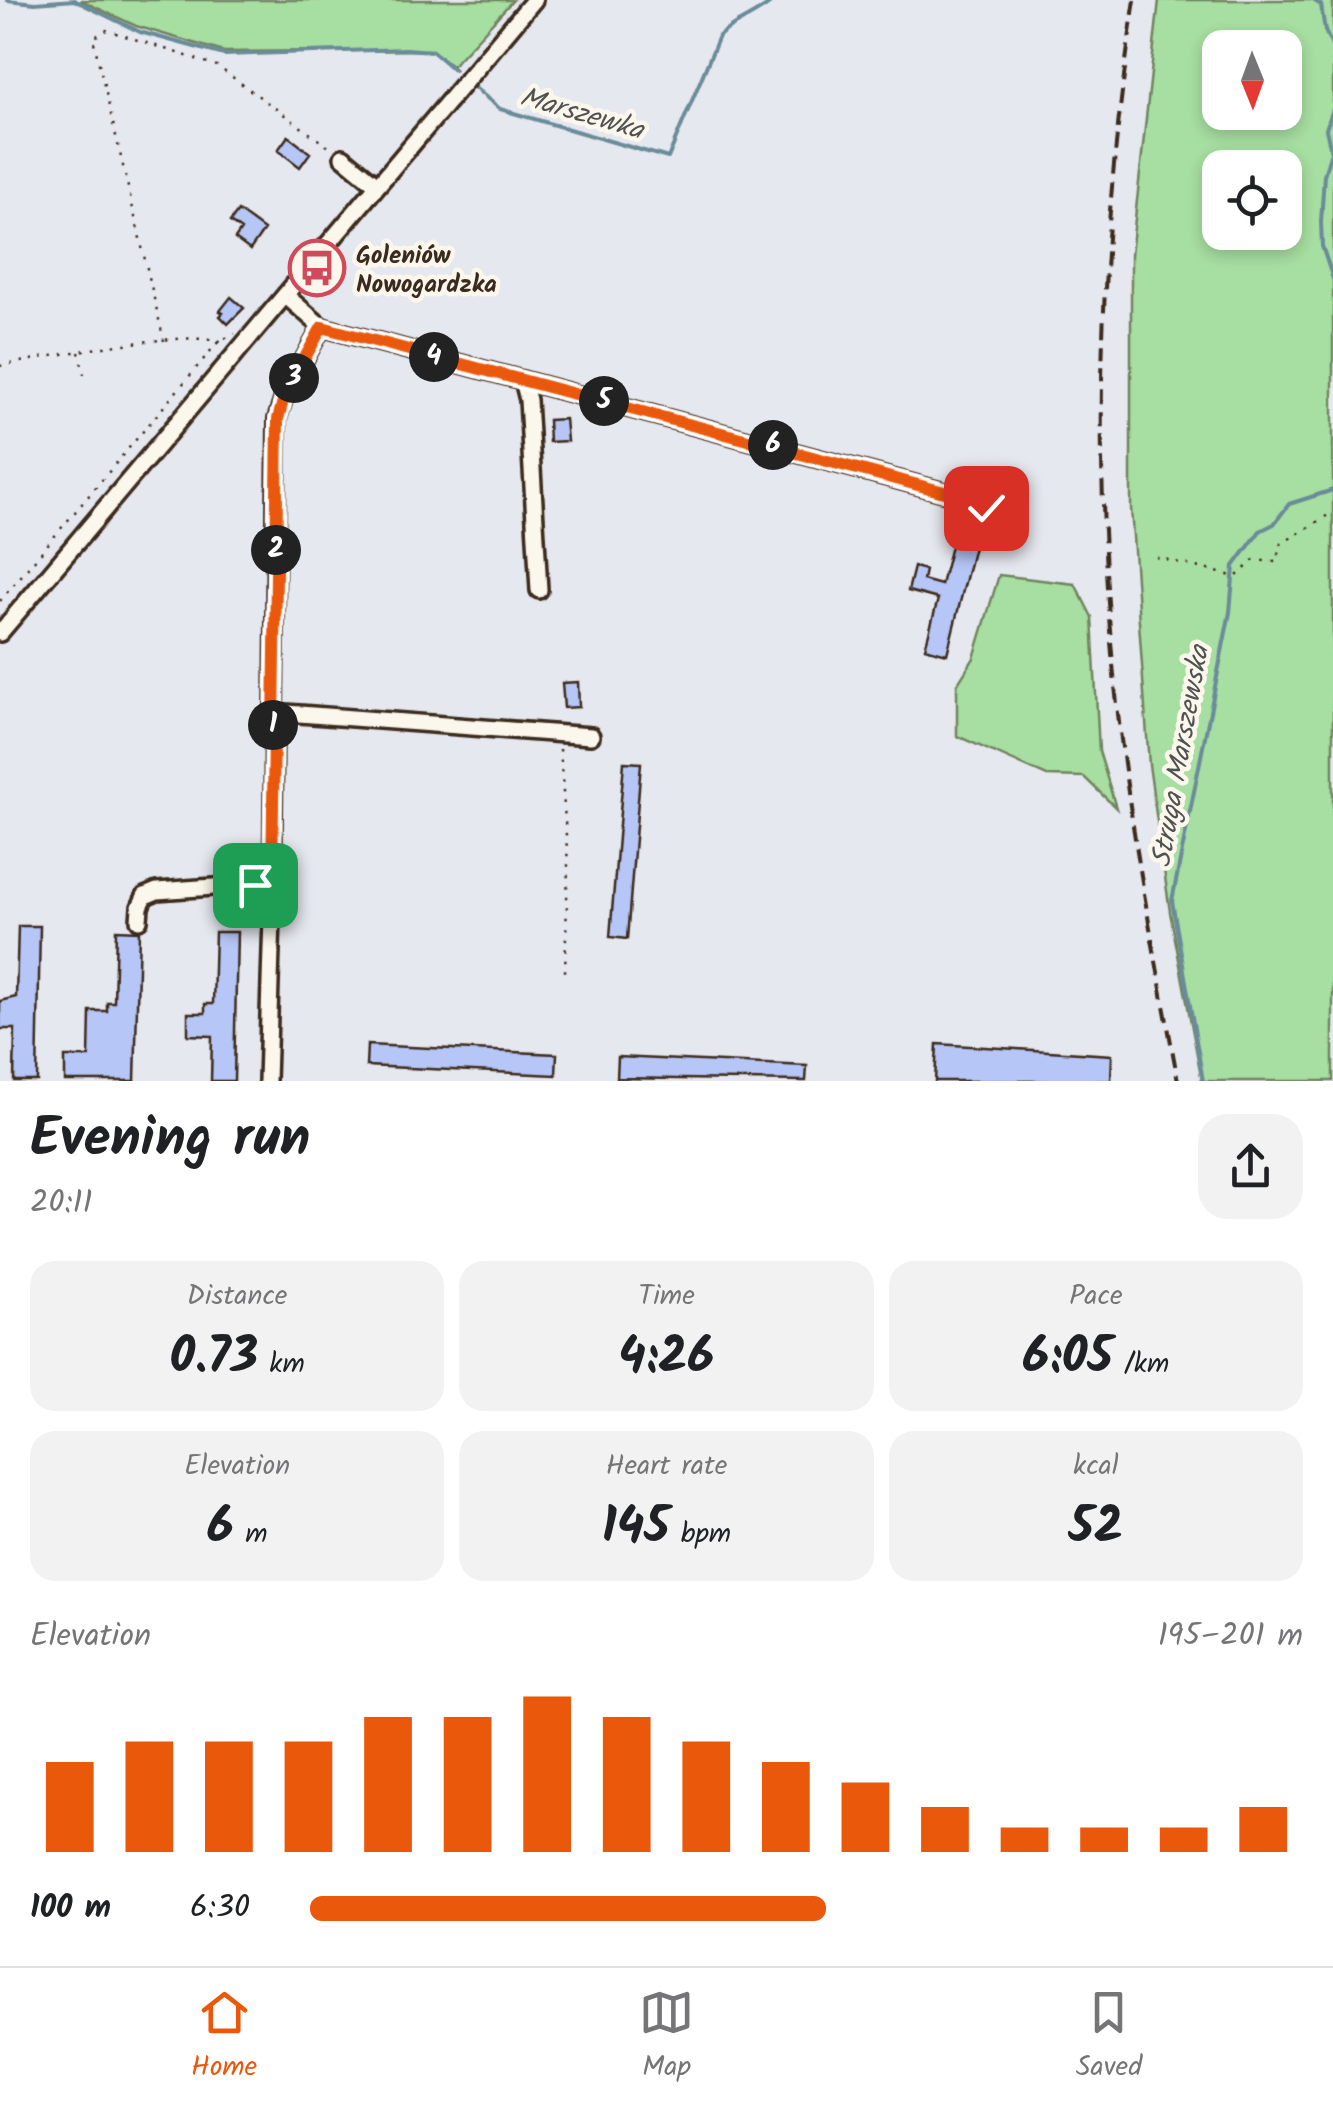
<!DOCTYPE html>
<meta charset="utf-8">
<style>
:root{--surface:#fff;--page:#f2f2f2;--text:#202124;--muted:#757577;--line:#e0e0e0;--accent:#ea580c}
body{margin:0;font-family:Kalam,sans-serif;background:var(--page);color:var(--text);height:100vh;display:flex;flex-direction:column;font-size:38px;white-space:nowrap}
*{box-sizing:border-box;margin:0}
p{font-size:32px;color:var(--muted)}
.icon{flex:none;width:55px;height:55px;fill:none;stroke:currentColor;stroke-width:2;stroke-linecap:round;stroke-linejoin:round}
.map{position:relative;height:1081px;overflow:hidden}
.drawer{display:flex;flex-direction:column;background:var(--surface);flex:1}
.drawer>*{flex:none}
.needle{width:65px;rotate:179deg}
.tools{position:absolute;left:1202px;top:30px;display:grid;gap:20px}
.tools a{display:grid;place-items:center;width:100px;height:100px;border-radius:20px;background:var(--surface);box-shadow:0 5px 15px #0003;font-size:50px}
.pin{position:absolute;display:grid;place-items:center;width:85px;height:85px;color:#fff;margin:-42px;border-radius:20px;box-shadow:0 5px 15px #0006}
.km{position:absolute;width:50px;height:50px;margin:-25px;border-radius:50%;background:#222;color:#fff;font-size:28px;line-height:50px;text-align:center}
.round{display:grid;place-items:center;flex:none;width:105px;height:105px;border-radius:30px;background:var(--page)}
.headline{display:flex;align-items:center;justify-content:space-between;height:170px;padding:0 30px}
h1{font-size:55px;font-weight:700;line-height:75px}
.figures{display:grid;grid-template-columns:repeat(3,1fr);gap:15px;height:170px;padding:10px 30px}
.figures div{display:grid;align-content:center;border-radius:25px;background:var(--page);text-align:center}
.figures b{font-size:50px;font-weight:700}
.figures small{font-size:28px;font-weight:400}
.figures p{font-size:28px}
.chart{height:280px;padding:20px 30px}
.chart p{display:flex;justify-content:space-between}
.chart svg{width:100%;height:180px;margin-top:10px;stroke:var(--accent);stroke-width:6}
ul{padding:0 30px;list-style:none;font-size:32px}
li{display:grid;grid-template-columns:160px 120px 1fr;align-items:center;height:75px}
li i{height:25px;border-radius:12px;background:var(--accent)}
.tabs{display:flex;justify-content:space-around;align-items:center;height:140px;border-top:2px solid var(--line);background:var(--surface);font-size:28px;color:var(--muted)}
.tabs a{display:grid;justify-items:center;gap:5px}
.tabs .current{color:var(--accent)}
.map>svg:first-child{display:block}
.green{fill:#a7dea1;stroke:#718460;stroke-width:2.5;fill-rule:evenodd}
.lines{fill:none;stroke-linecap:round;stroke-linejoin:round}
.stream{stroke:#6a8b99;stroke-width:4}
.building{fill:#b6c6f6;stroke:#3b2a1e;stroke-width:2.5}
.minor-casing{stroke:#3b2a1e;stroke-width:22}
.path{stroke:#3b2a1e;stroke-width:2.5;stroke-dasharray:2.5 8;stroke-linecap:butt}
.minor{stroke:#fbf7ec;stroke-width:15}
.rail{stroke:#3b2a1e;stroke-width:4;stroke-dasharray:15 8;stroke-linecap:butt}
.route-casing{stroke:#fff;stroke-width:20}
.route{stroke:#ea580c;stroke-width:12}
.labels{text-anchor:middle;stroke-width:9;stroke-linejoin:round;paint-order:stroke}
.poi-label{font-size:25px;font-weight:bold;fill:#3b2a1e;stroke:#fbf7ec;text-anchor:start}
.water-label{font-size:28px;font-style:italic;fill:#4f5251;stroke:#fbf7ec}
</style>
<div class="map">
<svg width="1333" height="1081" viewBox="0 0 1333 1081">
<rect width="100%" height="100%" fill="#e6e8ef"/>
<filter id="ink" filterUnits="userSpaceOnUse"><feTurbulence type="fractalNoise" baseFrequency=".01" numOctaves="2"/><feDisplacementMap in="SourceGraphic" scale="20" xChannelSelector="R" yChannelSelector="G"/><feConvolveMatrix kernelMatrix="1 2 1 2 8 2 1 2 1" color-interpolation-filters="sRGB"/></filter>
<g filter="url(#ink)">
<path class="green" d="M 80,0 L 513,0 L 452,66 L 432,50 L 224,52 L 136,26 Z
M 1159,0 L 1333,0 L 1333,1081 L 1202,1081 L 1170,912 L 1149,765 L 1131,508 L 1131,255 ZM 1220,48 L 1285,48 L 1285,112 L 1220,112 ZM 1220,168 L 1285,168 L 1285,232 L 1220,232 Z
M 999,575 L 1075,584 L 1092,617 L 1099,751 L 1116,808 L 1084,777 L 1047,776 L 957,736 L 957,685 L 974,658 Z"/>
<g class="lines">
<path class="stream" d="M 7,0 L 35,3 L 74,0 L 140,32 L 224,55 L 406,49 L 432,51 L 454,70
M 1313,0 L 1321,5 L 1325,31 L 1333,48
M 475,88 L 500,109 L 668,158 L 719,36 C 735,21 757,16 774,0
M 1333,109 L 1326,129 L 1331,152 L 1324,175 L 1321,222 L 1322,246 L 1333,279
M 1203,1081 L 1172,901 L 1230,612 L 1234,566 L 1260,531 L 1274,524 L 1289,504 L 1333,490"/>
</g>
<path class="building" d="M 288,136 L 310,153 L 300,167 L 278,150 Z
M 238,211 L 264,230 L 250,250 L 235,239 L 241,230 L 230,222 Z
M 231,297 L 244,308 L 228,324 L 220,316 L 223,313 L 220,311 Z
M 565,419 L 567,441 L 549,442 L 548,420 Z
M 960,511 L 976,516 L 979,527 L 947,654 L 925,648 L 938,599 L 908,591 L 914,567 L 925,570 L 923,580 L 941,585 Z
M 578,682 L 579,707 L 564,708 L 562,683 Z
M 624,762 L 641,763 L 627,939 L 610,937 Z
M 18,926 L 40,926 L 37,1081 L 14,1081 L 15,1029 L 0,1029 L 0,1001 L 16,997 Z
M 116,930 L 139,931 L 135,1081 L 65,1081 L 65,1057 L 89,1057 L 90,1011 L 107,1011 L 107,1002 L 114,1002 Z
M 215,932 L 237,932 L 234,1081 L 211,1081 L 212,1036 L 188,1035 L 188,1013 L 205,1013 L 205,1004 L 213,1004 Z
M 937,1044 L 1112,1055 L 1111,1081 L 935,1081 Z
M 367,1045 L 557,1054 L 556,1075 L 366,1066 Z
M 618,1057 L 807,1066 L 806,1081 L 617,1078 Z"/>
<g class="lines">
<g class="minor-casing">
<path id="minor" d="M 343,157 L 377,185
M 285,295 L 322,327 L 978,501 L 986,509 L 988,520
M 523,380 L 528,400 L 539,590
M 0,633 L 534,0
M 273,712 L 591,736
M 139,920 L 140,907 L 145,896 L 157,891 L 271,883
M 267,1081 L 272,916 L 277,419 L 285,394 L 322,327"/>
</g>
<path class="path" d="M 164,341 L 93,38 L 107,30 L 217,66 L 333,150
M 79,352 L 84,374
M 0,366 C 42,358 193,326 225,344
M 1156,557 L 1236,577 L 1254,560 L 1276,562 L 1281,544 L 1333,512
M 0,601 L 219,341 L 235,334
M 560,749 L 568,864 L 565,972"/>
<use href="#minor" class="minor"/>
<path class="rail" d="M 1135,0 C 1099,227 1092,457 1115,685 C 1128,818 1154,950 1178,1081"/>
</g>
</g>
<g class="lines" filter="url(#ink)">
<g class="route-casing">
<path id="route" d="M 255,885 L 272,883 L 278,419 L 285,394 L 322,327 L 978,501 L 986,508"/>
</g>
<use href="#route" class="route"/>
</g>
<defs>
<g id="bus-ring" transform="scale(2.875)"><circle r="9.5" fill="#fbf7ec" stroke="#d1495b" stroke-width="1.5"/><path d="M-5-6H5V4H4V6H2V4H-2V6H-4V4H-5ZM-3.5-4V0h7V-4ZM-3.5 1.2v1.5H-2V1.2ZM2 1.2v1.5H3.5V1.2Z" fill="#d1495b"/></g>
</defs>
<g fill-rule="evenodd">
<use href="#bus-ring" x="317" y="268"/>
</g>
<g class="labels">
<g class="poi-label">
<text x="356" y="263">Goleniów<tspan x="356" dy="29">Nowogardzka</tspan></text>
</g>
<g class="water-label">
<text transform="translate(582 112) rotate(16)" y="10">Marszewka</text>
<text transform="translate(1179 756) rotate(-80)" y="10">Struga Marszewska</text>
</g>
</g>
</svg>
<div class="tools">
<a><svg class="needle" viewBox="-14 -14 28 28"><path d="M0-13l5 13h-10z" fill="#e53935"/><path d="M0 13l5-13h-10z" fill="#757577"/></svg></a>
<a><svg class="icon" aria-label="locate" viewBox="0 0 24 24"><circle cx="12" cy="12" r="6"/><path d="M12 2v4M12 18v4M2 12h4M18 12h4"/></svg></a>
</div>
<div class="pin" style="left:255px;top:885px;background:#1e9e55"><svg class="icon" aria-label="arrive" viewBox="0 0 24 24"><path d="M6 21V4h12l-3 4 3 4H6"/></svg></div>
<div class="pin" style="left:986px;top:508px;background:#d93025"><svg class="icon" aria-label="check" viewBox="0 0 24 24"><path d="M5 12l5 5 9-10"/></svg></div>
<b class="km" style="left:273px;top:725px">1</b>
<b class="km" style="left:276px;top:550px">2</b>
<b class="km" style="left:294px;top:378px">3</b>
<b class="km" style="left:434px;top:357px">4</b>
<b class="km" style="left:604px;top:401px">5</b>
<b class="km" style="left:773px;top:445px">6</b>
</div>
<section class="drawer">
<div class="headline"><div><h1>Evening run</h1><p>20:11</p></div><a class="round"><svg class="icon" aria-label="share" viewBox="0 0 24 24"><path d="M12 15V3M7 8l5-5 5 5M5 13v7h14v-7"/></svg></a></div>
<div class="figures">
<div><p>Distance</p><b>0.73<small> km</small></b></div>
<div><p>Time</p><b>4:26</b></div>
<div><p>Pace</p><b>6:05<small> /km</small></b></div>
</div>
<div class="figures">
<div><p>Elevation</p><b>6<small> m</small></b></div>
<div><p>Heart rate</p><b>145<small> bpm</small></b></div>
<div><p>kcal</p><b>52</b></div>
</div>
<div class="chart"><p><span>Elevation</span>195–201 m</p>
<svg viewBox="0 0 160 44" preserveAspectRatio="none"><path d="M5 44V22M15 44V17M25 44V17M35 44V17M45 44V11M55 44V11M65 44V6M75 44V11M85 44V17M95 44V22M105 44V27M115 44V33M125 44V38M135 44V38M145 44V38M155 44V33"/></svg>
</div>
<ul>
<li><b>100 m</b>6:30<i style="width:52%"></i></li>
</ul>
</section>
<nav class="tabs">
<a class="current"><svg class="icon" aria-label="home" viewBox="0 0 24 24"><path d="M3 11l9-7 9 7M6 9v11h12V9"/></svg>Home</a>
<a><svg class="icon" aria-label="map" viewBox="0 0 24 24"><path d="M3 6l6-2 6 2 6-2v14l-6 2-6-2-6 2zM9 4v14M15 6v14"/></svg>Map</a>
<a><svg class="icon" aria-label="saved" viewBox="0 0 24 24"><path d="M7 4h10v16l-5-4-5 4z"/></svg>Saved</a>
</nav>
